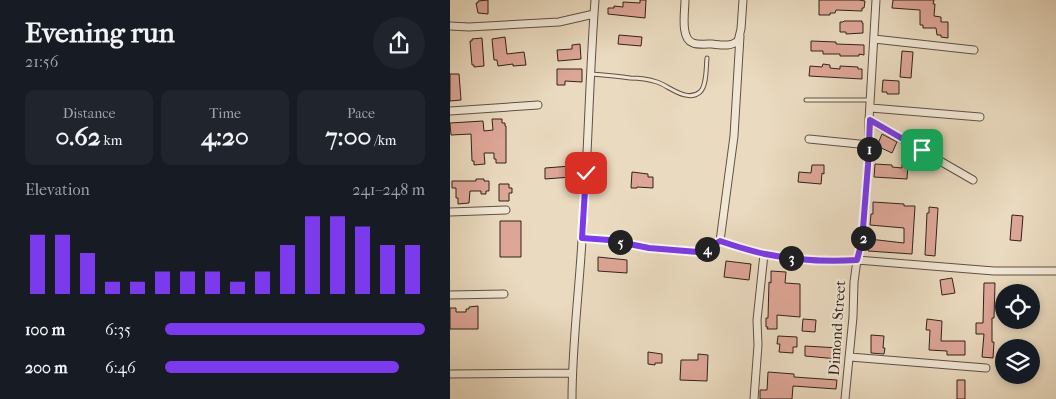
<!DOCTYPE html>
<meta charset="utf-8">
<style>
:root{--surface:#171b24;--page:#20242c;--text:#f1f3f6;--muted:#9ea1a6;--accent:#7c3aed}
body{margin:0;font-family:"IM FELL French Canon",serif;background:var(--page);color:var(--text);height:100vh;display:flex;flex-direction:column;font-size:19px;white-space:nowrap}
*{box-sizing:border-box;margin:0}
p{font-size:16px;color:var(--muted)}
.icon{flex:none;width:28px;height:28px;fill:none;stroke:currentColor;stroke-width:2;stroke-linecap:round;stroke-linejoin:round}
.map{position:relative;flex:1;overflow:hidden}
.sheet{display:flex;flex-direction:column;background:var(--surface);width:450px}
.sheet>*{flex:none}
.fabs{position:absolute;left:545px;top:284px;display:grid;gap:10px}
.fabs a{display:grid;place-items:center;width:45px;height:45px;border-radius:50%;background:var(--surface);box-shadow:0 2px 8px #0003;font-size:25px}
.pin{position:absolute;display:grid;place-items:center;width:42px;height:42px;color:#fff;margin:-21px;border-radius:10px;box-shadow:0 2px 8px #0006}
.km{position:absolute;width:25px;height:25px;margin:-12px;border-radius:50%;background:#222;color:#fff;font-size:14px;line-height:25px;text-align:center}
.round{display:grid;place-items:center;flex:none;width:52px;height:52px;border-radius:26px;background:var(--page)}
.headline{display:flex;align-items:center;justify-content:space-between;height:85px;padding:0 25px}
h1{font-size:28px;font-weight:700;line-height:38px}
.figures{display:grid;grid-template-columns:repeat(3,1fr);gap:8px;height:85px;padding:5px 25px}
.figures div{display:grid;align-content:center;border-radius:10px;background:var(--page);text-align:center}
.figures b{font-size:25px;font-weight:700}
.figures small{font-size:14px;font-weight:400}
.figures p{font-size:14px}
.chart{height:140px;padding:10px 25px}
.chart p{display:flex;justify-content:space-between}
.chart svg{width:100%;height:90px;margin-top:5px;stroke:var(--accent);stroke-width:6}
ul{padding:0 25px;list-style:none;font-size:16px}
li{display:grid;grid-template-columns:80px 60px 1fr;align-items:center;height:38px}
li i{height:12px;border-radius:6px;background:var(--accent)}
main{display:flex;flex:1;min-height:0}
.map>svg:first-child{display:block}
.building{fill:#dea697;stroke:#31221a}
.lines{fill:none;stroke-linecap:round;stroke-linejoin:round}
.service-casing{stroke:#5f5043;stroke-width:5}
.minor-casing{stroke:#5f5043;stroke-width:9}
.service{stroke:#f1e7d5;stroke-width:3}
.minor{stroke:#f1e7d5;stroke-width:7}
.route-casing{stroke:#fff;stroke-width:10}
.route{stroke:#7c3aed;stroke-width:6}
.labels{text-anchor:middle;stroke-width:4;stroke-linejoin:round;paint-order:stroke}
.street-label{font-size:15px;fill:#31221a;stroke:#f1e7d5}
</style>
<main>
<section class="sheet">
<div class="headline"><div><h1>Evening run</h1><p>21:56</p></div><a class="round"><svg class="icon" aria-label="share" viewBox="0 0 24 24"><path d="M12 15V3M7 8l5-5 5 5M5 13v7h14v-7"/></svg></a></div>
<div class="figures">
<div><p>Distance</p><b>0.62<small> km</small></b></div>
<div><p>Time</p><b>4:20</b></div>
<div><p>Pace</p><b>7:00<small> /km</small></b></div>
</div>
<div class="chart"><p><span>Elevation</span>241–248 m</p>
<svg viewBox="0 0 160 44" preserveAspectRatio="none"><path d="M5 44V15M15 44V15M25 44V24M35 44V38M45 44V38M55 44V33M65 44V33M75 44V33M85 44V38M95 44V33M105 44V20M115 44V6M125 44V6M135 44V11M145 44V20M155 44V20"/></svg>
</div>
<ul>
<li><b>100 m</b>6:35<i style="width:100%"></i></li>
<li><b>200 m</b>6:46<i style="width:90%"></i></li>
</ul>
</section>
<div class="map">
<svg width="606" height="399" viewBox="0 0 606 399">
<rect width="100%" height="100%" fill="#eadabf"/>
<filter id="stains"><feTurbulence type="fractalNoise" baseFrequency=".004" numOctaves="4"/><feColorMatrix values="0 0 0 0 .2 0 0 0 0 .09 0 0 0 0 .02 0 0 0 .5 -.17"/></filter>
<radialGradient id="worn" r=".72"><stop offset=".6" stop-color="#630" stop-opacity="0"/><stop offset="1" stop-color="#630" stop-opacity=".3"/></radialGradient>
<path class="building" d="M 38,0 L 38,14 L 28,13 L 26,3 L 28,3 L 28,1 Z
M 190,0 L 196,0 L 195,18 L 158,14 L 158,8 L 164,8 L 164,6 L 173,7 L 173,2 L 190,3 Z
M 369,0 L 409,0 L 415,1 L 414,8 L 412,8 L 412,11 L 386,10 L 385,13 L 380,13 L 380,15 L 369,15 Z
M 443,0 L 484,0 L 483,4 L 485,4 L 484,16 L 491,17 L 491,22 L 498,22 L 498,38 L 491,37 L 491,35 L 487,35 L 486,28 L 473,28 L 473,25 L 470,25 L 470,10 L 442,8 Z
M 394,21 L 412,21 L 412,23 L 413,23 L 413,33 L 396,34 L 396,32 L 390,32 L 390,22 L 393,22 Z
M 169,35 L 192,37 L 191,46 L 168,44 Z
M 55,37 L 57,54 L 74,52 L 76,65 L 63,66 L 63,64 L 48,66 L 47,60 L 44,60 L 42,39 Z
M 32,38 L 34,66 L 24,67 L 24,65 L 22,65 L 20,41 L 22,41 L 22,39 Z
M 361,41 L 386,42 L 386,44 L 414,45 L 414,55 L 409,54 L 409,56 L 390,56 L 390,54 L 373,54 L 373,51 L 361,51 Z
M 130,44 L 131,59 L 108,61 L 107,50 L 122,49 L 122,45 Z
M 452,51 L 463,52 L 461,78 L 450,77 Z
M 373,64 L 380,65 L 380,68 L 390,69 L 390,66 L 408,67 L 408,69 L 412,69 L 412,79 L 359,76 L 360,66 L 372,67 Z
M 107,69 L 132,69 L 132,82 L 115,81 L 115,85 L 107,85 Z
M 0,74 L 9,74 L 11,100 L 0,101 Z
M 433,80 L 449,81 L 449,94 L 437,94 L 437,92 L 432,92 Z
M 42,119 L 52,119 L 52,123 L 55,123 L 55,126 L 56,126 L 56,163 L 46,163 L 46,159 L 44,159 L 44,153 L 34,153 L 35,164 L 24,165 L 24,161 L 22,161 L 21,134 L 1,135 L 0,123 L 33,121 L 34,131 L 43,130 Z
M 432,134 L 447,142 L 442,153 L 427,146 Z
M 425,164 L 442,165 L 442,167 L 452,168 L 452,164 L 458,164 L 457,179 L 424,177 Z
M 362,165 L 374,165 L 374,174 L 372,173 L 371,184 L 348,182 L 349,172 L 361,173 Z
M 121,166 L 121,177 L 95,179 L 95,168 Z
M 182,172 L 198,174 L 198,177 L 203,177 L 203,188 L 187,187 L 187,188 L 181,188 Z
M 26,179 L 34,179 L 34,181 L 39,181 L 39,191 L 36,191 L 36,194 L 31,194 L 31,191 L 20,191 L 19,203 L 8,204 L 8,198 L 6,198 L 6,188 L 2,188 L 2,181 L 26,181 Z
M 49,184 L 59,184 L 59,188 L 62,188 L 62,193 L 59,193 L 59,201 L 49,201 Z
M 423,202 L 454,204 L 454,206 L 465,206 L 462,254 L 418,251 L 419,239 L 454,243 L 454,228 L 420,225 L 421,214 L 423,214 Z
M 479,207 L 488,208 L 485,256 L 475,255 L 477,213 L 479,213 Z
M 562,215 L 573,216 L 571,241 L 560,240 Z
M 50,221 L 71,221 L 71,257 L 50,257 Z
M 148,257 L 177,260 L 177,273 L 148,271 Z
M 276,261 L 301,264 L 299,280 L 274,277 Z
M 321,271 L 336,272 L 335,283 L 350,284 L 350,317 L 327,315 L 327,329 L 317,329 L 318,327 L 316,327 L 316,318 L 318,318 L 319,282 L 321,283 Z
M 502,278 L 505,293 L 492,295 L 490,280 Z
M 534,283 L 545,283 L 544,318 L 542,318 L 542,342 L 544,342 L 543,358 L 532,357 L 534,334 L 526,334 L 526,323 L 533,323 Z
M 28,306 L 28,329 L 0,329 L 0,308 L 6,308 L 6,312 L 16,312 L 16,309 L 19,309 L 19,307 Z
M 353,319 L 366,320 L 365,332 L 352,331 Z
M 477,319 L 492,321 L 491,341 L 515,341 L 515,355 L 497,355 L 497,351 L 479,350 L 480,330 L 476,330 Z
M 421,335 L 434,336 L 433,348 L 435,348 L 434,354 L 421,353 Z
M 328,336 L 347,337 L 347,347 L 343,347 L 343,353 L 329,352 L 330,344 L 327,344 Z
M 355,346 L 389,348 L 388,359 L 355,356 Z
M 198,352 L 212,354 L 212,363 L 205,363 L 205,365 L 198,364 Z
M 248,354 L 258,355 L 257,381 L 230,380 L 231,360 L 248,360 Z
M 318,372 L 344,374 L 344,377 L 387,380 L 386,389 L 343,386 L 342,399 L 310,399 L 310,390 L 317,390 Z
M 507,380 L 515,380 L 515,399 L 507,399 Z"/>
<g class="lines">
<g class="service-casing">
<path id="service" d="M 141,74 C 154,75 167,76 180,78 C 189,78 198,79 207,82 C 219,86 237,103 250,92 C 257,86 256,66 257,58
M 356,100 L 421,100"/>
</g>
<g class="minor-casing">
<path id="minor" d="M 235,0 C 235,11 230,39 243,43 C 248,45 257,44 262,44 C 272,45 280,47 288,41 L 291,29 L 293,0
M 0,26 L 19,27 L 109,22 L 144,14
M 290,36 L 284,136 L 270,241 C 285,246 300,251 315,254 C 345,260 376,262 407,260 L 544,271 L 606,271
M 424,39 L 524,50
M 421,108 L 530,117
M 0,111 L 88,105
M 419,120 L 523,180
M 359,139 L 419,145
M 0,212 L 56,210
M 132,238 L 159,240 L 199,248 L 248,252 L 252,251 L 270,241
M 0,295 L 54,294
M 400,357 L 536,368
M 0,374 L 122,373
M 122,399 C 122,346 129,293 132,240 C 138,160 139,80 145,0
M 304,399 L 308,345 L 307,320 L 314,254
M 395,399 L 403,317 L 404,282 L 407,260 L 412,241 L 418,165 L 419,120 L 426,0"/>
</g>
<use href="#service" class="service"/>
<use href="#minor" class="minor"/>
</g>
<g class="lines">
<g class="route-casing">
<path id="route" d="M 136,173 L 132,238 L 159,240 L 199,248 L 248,252 L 252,251 L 270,241 C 285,246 300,251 315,254 C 345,260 376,262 407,260 L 412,241 L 418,165 L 420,120 L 472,150"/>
</g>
<use href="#route" class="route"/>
</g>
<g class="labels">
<g class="street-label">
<text transform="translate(387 328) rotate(-86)" y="5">Dimond Street</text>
</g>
</g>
<rect width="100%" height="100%" filter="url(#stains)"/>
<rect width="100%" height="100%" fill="url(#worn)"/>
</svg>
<div class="fabs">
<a><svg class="icon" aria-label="locate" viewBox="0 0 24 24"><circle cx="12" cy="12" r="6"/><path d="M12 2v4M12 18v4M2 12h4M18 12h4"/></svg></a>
<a><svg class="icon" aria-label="layers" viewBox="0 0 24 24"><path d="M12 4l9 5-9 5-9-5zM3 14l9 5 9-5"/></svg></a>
</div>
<div class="pin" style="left:472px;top:150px;background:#1e9e55"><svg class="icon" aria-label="arrive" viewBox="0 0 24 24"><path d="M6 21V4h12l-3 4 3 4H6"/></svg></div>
<div class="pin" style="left:136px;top:173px;background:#d93025"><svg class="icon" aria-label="check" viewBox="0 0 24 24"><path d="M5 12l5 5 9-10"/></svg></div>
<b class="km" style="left:419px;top:149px">1</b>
<b class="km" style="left:413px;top:238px">2</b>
<b class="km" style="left:341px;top:258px">3</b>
<b class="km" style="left:257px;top:249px">4</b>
<b class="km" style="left:170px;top:242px">5</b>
</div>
</main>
